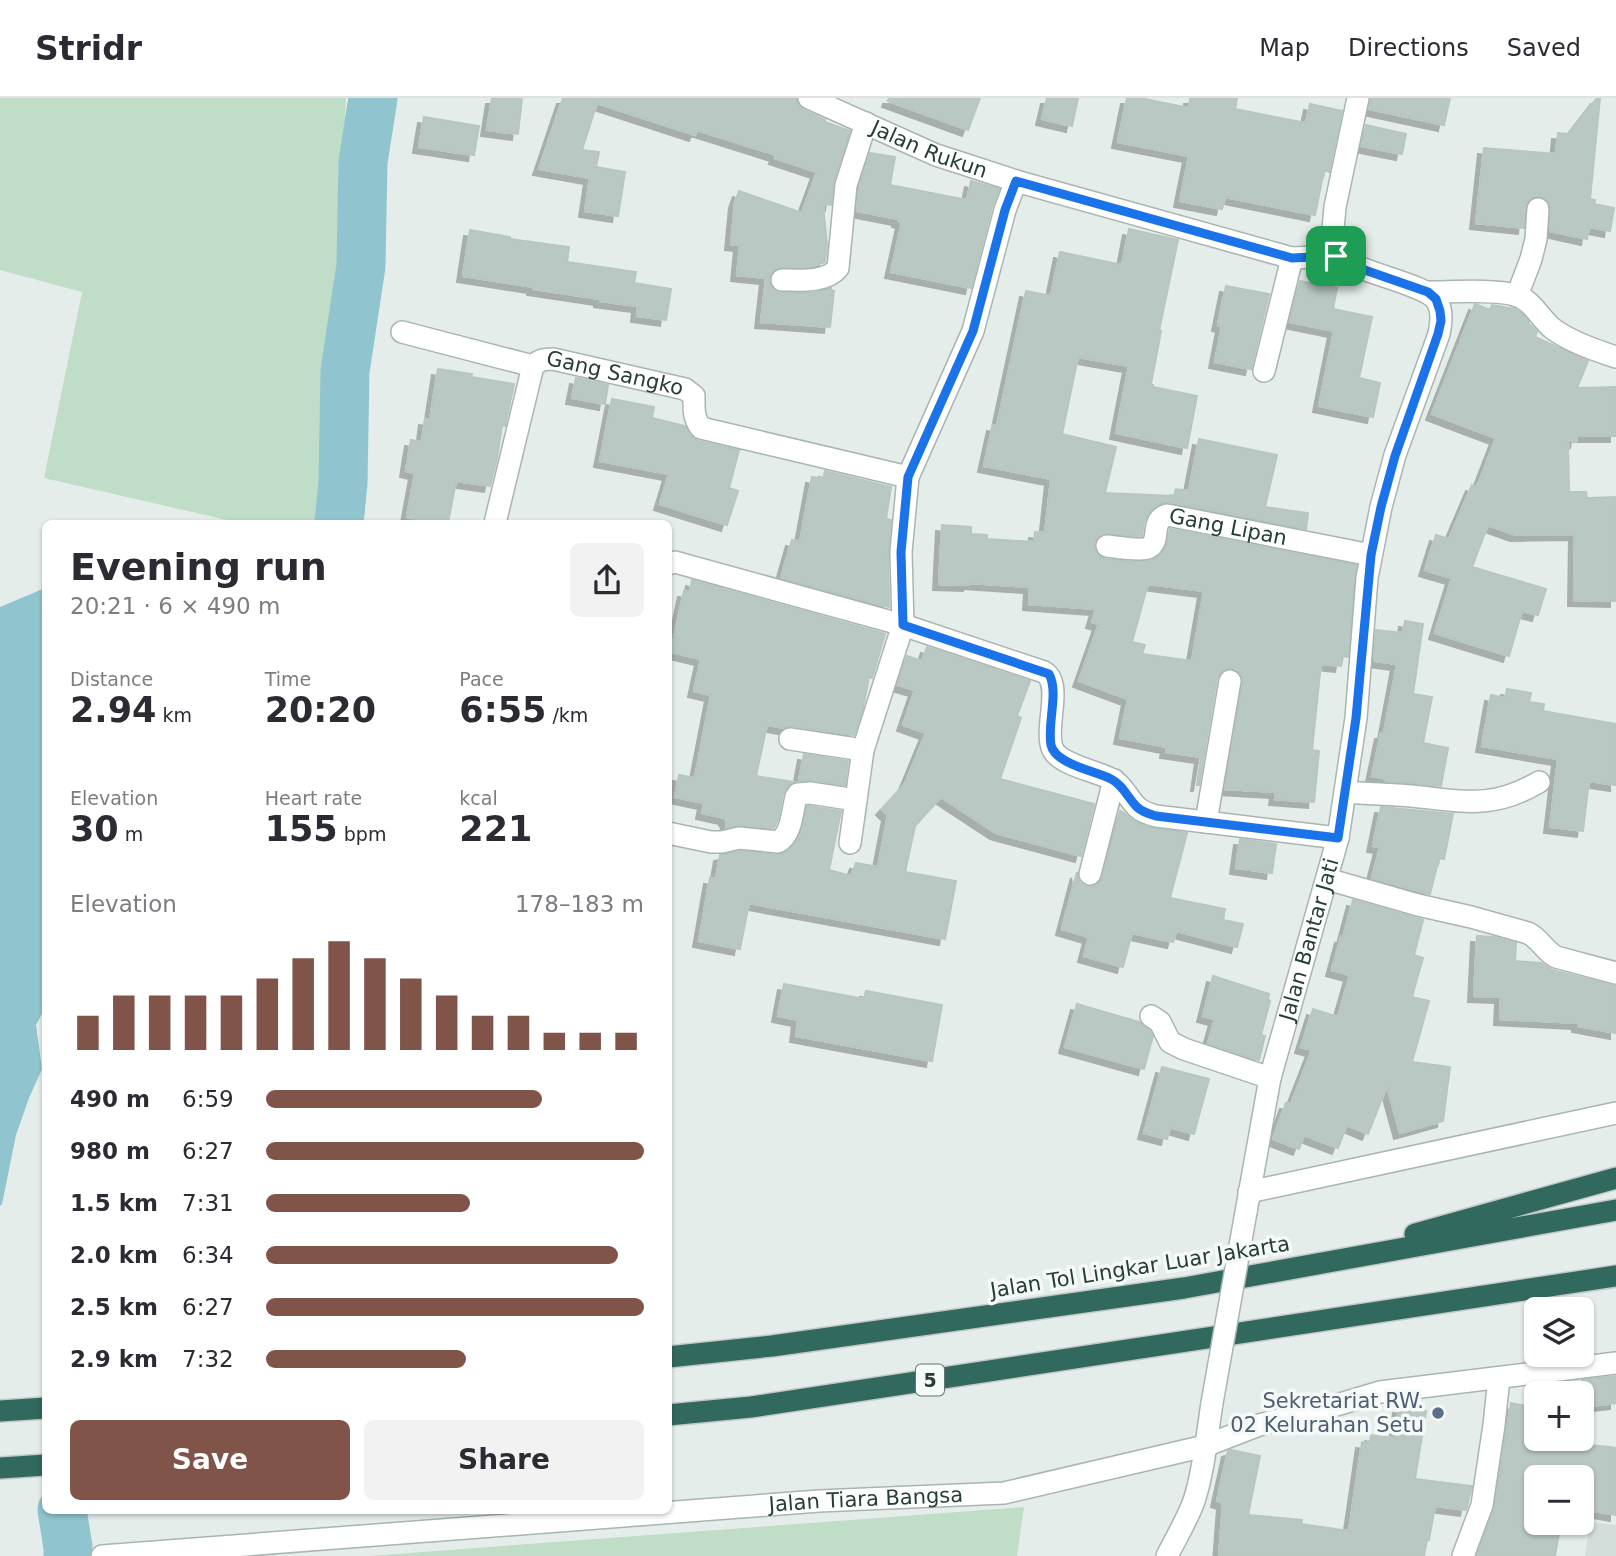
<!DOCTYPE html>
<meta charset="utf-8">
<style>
:root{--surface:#fff;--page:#f2f2f3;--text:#2b2b33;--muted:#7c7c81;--line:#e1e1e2;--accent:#81544a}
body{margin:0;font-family:"DejaVu Sans",sans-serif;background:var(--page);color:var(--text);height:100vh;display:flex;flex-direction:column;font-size:26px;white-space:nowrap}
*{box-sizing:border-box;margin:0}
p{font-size:23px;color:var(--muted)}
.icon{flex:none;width:38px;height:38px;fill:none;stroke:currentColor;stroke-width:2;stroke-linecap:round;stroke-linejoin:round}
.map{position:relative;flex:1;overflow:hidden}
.sheet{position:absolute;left:42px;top:422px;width:630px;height:994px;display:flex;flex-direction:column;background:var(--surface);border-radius:10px;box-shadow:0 2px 5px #0004}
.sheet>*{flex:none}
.fabs{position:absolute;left:1524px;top:1199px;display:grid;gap:14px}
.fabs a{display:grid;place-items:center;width:70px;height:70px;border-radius:10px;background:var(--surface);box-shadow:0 2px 5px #0004;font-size:35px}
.pin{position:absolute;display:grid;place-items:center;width:60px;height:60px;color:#fff;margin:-30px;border-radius:14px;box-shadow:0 4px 10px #0006}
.round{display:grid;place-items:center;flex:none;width:74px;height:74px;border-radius:10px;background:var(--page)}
.overview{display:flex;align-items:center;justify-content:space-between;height:119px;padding:0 28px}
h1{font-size:38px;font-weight:700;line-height:52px}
.stats{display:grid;grid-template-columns:repeat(3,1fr);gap:10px;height:119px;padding:7px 28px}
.stats div{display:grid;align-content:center}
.stats b{font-size:35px;font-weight:700}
.stats small{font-size:19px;font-weight:400}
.stats p{font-size:19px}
.chart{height:196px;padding:14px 28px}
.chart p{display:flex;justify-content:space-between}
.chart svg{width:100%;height:126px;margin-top:7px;stroke:var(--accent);stroke-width:6}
.primary-button{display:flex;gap:14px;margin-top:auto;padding:14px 28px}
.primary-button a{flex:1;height:80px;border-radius:10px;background:var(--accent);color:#fff;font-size:28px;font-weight:700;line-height:80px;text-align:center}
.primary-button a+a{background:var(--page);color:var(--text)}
ul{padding:0 28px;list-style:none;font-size:23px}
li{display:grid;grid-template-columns:112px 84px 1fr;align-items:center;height:52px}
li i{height:18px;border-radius:9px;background:var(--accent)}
header{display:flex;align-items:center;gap:42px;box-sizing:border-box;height:98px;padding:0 35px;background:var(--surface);border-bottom:2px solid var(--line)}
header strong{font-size:33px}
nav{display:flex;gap:38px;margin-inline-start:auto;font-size:24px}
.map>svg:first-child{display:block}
.built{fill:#d3ddd9}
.green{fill:#bfddc7}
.water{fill:#90c5cf}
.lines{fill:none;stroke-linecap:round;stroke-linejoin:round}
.river{stroke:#90c5cf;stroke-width:49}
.building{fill:#bac8c3;stroke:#b7c7c0;stroke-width:2;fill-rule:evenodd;filter:url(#shadow)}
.minor-casing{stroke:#a8b5b1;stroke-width:24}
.highway-casing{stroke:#c2c9c7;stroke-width:24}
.minor{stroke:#fff;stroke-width:21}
.highway{stroke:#32695e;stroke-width:21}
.minor-bridge-casing{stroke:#a8b5b1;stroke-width:24;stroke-linecap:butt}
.minor-bridge{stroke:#fff;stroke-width:21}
.route-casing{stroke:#fff;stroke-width:14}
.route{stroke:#1a73e8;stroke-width:9}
.service-dot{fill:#5c6f8a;stroke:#f5faf8;stroke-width:2.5}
.labels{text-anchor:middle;stroke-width:7;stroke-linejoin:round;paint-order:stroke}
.shield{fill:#f5faf8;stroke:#637672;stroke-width:2}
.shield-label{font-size:19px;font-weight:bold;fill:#253e38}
.street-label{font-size:21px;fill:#253e38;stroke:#f5faf8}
.service-label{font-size:21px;fill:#4e5e75;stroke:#f5faf8;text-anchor:end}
</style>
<header>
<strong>Stridr</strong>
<nav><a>Map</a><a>Directions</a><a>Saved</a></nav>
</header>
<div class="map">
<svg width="1616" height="1458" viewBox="0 0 1616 1458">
<defs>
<filter id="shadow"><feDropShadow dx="-6" dy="6" stdDeviation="0" flood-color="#0004"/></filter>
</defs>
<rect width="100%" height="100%" fill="#e5edea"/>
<path class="built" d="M 1590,1424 L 1616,1427 L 1616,1458 L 1585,1458 Z"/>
<path class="green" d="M 0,0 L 346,0 L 335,202 L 318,425 L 240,425 L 44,380 L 82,194 L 0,172 Z
M 1024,1409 L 1017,1458 L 369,1458 Z"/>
<path class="water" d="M 45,490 L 46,908 L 36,927 L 42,971 L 29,1000 L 16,1037 L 2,1106 L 0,1108 L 0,509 Z"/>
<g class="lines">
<path class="river" d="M 339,425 L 343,385 L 345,273 L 361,168 L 363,64 L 373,0
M 62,1412 L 68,1449 L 68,1458"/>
</g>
<path class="building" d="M 492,0 L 522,0 L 518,36 L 487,32 Z
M 563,0 L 796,0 L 798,7 L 803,12 L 825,22 L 825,24 L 850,33 L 834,83 L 831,107 L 823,106 L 827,147 L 825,164 L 810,169 L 776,170 L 771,175 L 769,181 L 771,189 L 776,194 L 782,195 L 813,195 L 831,190 L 831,192 L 834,193 L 830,229 L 761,224 L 766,180 L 737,177 L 740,147 L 731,146 L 735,104 L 739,93 L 802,115 L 817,74 L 775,60 L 776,57 L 697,32 L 695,37 L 597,5 L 582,52 L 599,54 L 596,69 L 625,74 L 618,118 L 585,113 L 590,80 L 539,71 Z
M 889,0 L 980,0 L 968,32 L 888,3 Z
M 1047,0 L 1078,0 L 1072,28 L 1042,21 Z
M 1127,0 L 1140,0 L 1189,10 L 1190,0 L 1237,0 L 1235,11 L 1306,25 L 1310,6 L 1342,13 L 1329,74 L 1324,72 L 1315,117 L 1225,99 L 1222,111 L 1180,103 L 1189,58 L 1118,44 Z
M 1371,0 L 1450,0 L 1444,27 L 1369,11 Z
M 1597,0 L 1600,0 L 1590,101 L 1595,102 L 1594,106 L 1614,110 L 1610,133 L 1589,129 L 1587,141 L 1550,133 L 1550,106 L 1545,100 L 1538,98 L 1532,100 L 1527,104 L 1524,130 L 1476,125 L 1484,50 L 1556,56 L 1558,35 L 1569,36 Z
M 424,19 L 479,28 L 474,57 L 419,49 Z
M 1366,27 L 1406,36 L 1402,56 L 1361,48 Z
M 870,55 L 895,59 L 890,87 L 967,102 L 971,83 L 999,91 L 992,109 L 971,190 L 891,174 L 902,124 L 898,123 L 898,121 L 857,113 L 859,90 Z
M 1129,131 L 1178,142 L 1159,233 L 1161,233 L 1151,286 L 1153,287 L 1153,289 L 1197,298 L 1187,350 L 1116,335 L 1129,268 L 1078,259 L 1062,336 L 1116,349 L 1105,395 L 1174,398 L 1176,391 L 1189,393 L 1199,341 L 1277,357 L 1265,409 L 1308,415 L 1306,431 L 1170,404 L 1162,405 L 1155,409 L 1148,416 L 1144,424 L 1142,438 L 1103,436 L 1096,441 L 1094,447 L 1095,452 L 1099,458 L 1105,461 L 1133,464 L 1151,463 L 1164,454 L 1167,446 L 1170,431 L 1356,467 L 1348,559 L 1343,558 L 1341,568 L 1321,566 L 1312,652 L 1319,653 L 1314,704 L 1275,701 L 1276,694 L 1225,691 L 1243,585 L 1242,578 L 1238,573 L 1232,570 L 1225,571 L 1220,575 L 1217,580 L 1199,687 L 1197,687 L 1201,659 L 1166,654 L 1167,649 L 1120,640 L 1128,601 L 1079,583 L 1099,526 L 1092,524 L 1096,511 L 1029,506 L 1030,489 L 969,485 L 969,487 L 939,486 L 942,427 L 971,429 L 971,436 L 987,437 L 987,441 L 1034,444 L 1035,434 L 1045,435 L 1051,381 L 984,368 L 993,327 L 997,328 L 1026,193 L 1051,198 L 1060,154 L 1122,167 ZM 1148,486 L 1204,493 L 1192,563 L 1142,556 L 1145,547 L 1132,544 Z
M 470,132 L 510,139 L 510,141 L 569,149 L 567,164 L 636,174 L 634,185 L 671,191 L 666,222 L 637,218 L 638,208 L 600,203 L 600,201 L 533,191 L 533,189 L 463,178 Z
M 1300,183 L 1337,190 L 1333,211 L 1372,219 L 1359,280 L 1380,285 L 1373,319 L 1319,308 L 1334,233 L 1290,224 Z
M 1226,188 L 1269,196 L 1251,271 L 1215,264 L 1222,228 L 1218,227 Z
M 1475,206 L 1490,212 L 1492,207 L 1515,211 L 1522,216 L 1529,224 L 1528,226 L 1532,228 L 1537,234 L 1535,239 L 1588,263 L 1577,290 L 1616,289 L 1616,338 L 1577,338 L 1576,344 L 1568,342 L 1569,394 L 1586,394 L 1587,400 L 1616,399 L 1616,503 L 1574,502 L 1575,436 L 1516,437 L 1488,427 L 1472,469 L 1546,491 L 1538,517 L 1522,513 L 1509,558 L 1435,535 L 1452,480 L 1425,472 L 1436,437 L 1449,441 L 1472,387 L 1477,389 L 1496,340 L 1432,316 Z
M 438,271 L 472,276 L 471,279 L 514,286 L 505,328 L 502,327 L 497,360 L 490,388 L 456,383 L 448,425 L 415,425 L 416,421 L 407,419 L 415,375 L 406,373 L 411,342 L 422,344 L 425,321 L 430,322 Z
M 576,280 L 608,287 L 605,306 L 572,300 Z
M 612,301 L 654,309 L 652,320 L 685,328 L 690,337 L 698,343 L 739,352 L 729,390 L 738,393 L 727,427 L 660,406 L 669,376 L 600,363 Z
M 825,373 L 891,389 L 886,421 L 891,422 L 888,454 L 889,509 L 781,480 L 792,442 L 800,444 L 812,379 L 823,381 Z
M 692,482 L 885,536 L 872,580 L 869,579 L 863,610 L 854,637 L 792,628 L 784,630 L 767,627 L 756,678 L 793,684 L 787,689 L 783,696 L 778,721 L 774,730 L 740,727 L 726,730 L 727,723 L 725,722 L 725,720 L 702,715 L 704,705 L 675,699 L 679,677 L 695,680 L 711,597 L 694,593 L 701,561 L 671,554 L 684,493 L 690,494 Z
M 1405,523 L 1423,526 L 1413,596 L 1432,599 L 1423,645 L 1448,650 L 1441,688 L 1386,683 L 1387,681 L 1372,678 L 1381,635 L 1384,635 L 1397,566 L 1374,563 L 1376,532 L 1403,535 Z
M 927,549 L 1030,583 L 1017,618 L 1021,620 L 1000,681 L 1094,706 L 1081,758 L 996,735 L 941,699 L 915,728 L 905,774 L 956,783 L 945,841 L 749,805 L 740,851 L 699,843 L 710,780 L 716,781 L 720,757 L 740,753 L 777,757 L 786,754 L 793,748 L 801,736 L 807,708 L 841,713 L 829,772 L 851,778 L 856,765 L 878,769 L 888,717 L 882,711 L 905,686 L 926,635 L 903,627 L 915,592 L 898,587 L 907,558 L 922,563 Z
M 1507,591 L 1531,595 L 1529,604 L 1544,606 L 1543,613 L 1616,626 L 1616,687 L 1589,683 L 1583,733 L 1550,729 L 1558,661 L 1482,648 L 1491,597 L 1505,600 Z
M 804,656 L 848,663 L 845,687 L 812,682 L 799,683 Z
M 1381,709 L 1453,716 L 1444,761 L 1439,760 L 1430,796 L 1372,780 L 1380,749 L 1373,748 Z
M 1120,713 L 1124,715 L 1135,724 L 1147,729 L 1187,735 L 1170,800 L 1225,811 L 1223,822 L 1243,826 L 1237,849 L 1176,833 L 1173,844 L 1132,835 L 1123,869 L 1084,858 L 1089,839 L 1062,831 L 1077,774 L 1078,780 L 1080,785 L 1087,789 L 1094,788 L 1100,785 L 1102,780 Z
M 1240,741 L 1276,746 L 1272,775 L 1236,770 Z
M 1353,802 L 1423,822 L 1414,857 L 1423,860 L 1412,899 L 1429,903 L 1412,964 L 1450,969 L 1443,1023 L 1400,1035 L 1387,988 L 1368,1036 L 1347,1027 L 1338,1050 L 1304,1037 L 1299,1051 L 1273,1041 L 1286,1005 L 1291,1006 L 1312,952 L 1301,949 L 1313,911 L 1338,919 L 1350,877 L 1332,872 L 1341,839 L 1343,840 Z
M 1477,838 L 1494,839 L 1516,845 L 1515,863 L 1541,865 L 1552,872 L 1616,888 L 1616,935 L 1578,928 L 1578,925 L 1500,921 L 1501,899 L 1474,898 Z
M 1213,878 L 1269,896 L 1268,902 L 1270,903 L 1261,937 L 1265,938 L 1259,962 L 1208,945 L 1215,921 L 1203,918 Z
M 784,886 L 864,901 L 866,893 L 942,907 L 932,963 L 796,938 L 798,922 L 778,918 Z
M 1077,906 L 1139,924 L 1150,933 L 1153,938 L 1144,971 L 1065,949 Z
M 1162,969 L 1209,981 L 1194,1036 L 1170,1029 L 1167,1041 L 1144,1035 Z
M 1616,1278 L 1616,1305 L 1582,1309 L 1582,1282 Z
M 1511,1305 L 1536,1310 L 1536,1340 L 1583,1340 L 1582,1346 L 1616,1350 L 1616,1417 L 1582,1411 L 1584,1380 L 1536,1371 L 1536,1424 L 1561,1424 L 1555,1458 L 1477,1458 L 1495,1409 Z
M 1399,1309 L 1426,1313 L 1415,1381 L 1472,1388 L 1466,1412 L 1435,1408 L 1429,1442 L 1427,1441 L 1424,1458 L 1219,1458 L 1223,1405 L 1217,1403 L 1228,1353 L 1231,1352 L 1260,1358 L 1248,1417 L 1302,1422 L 1301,1426 L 1349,1433 L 1362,1344 L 1370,1345 L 1371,1337 L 1395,1340 Z"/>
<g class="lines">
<g class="minor-casing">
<g id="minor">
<path id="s1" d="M 809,0 L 936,57 L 967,67 L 1016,83 L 1292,160 L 1336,158"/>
<path d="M 782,182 C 799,182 826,185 838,170 L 846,87 L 866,25"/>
<path d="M 1428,194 C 1451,194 1495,191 1515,197 C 1532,202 1539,219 1552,230 C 1567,242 1597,253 1616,259"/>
<path d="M 1517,198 L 1531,161 L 1536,141 L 1538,111"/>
<path d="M 402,234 L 533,268"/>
<path d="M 1264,273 L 1292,160"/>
<path id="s2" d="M 495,425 L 533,268 C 539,262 544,261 553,261 L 685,291 L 694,298 C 694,310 693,320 701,330 L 908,379"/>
<path id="s3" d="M 1107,448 C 1116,449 1140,453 1148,450 C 1162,444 1149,423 1167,417 L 1371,457"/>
<path d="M 668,466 L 675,464 L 903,527 L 1044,574 C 1064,586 1043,632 1053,652 C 1061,667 1096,673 1111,681 C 1122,686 1128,700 1137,709 C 1142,714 1149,716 1156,718 L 1338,740"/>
<path d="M 790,641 L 863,652"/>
<path d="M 1346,694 C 1367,696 1390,696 1411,698 C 1463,703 1491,712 1539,684"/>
<path d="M 1206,724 L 1230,583"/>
<path d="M 668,735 L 711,744 L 722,744 L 739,740 L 778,744 C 792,736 792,714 796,699 L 798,696 L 810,695 L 856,702"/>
<path d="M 850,745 L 863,652 L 903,527 L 901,454 L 908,379 L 973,233 L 1005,112 L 1016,83"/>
<path d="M 1090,776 L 1114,682"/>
<path d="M 1327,781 L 1418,807 L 1471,819 L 1528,835 C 1540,841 1545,853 1556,859 L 1616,875"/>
<path d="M 1151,918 L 1160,924 L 1170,944 L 1184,951 L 1270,980"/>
<path d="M 1249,1094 L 1616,1015"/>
<path id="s4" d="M 1246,1114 L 1270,980 L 1338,740 L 1356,620 L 1367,480 L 1381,409 L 1395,357 L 1439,236 C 1441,225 1443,213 1437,203 C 1426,186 1359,175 1336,158 L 1333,131 L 1335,109 L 1358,0"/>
<path id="s5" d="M 102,1458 L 819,1403 L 1004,1395 L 1205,1348 L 1259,1327 L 1313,1314 L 1380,1294 L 1616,1265"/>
<path d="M 1167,1458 C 1176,1440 1187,1422 1194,1403 C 1204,1372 1207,1337 1212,1305"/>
<path d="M 1463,1458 L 1482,1407 L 1494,1327 L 1499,1280"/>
</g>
</g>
<g class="highway-casing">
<path id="highway" d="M 1415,1136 L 1616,1080
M 668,1259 L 772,1248 L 1184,1190 L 1616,1112
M 0,1313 L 46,1310
M 668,1317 L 751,1309 L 1616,1178
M 0,1370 L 46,1367"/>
</g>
<use href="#minor" class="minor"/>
<use href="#highway" class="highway"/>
<g class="minor-bridge-casing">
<path id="minor-bridge" d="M 1212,1305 L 1246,1114"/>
</g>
<use href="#minor-bridge" class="minor-bridge"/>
</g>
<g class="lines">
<g class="route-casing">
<path id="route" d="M 1016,83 L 1292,160 L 1336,158 L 1345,165 L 1359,170 L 1428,194 L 1436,201 L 1440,213 L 1441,223 L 1438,236 L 1395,358 L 1381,409 L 1371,457 L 1356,620 L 1338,740 L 1156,718 C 1149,716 1142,714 1137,709 C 1128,700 1122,686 1111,681 C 1095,673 1055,666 1051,647 C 1047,626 1059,594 1049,576 L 903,527 L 901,454 L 908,379 L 973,233 L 1005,112 Z"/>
</g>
<use href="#route" class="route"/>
</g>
<circle class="service-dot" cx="1438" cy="1315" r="7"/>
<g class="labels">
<rect class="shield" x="916" y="1266.5" width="28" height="31" rx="5"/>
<g class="shield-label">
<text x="930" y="1289">5</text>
</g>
<g class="street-label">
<text dy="7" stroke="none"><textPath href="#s1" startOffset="131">Jalan Rukun</textPath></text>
<text dy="7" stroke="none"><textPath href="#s2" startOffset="247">Gang Sangko</textPath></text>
<text dy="7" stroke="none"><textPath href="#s3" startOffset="144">Gang Lipan</textPath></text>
<text dy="7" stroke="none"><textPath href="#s4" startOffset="280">Jalan Bantar Jati</textPath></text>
<text transform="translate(1140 1169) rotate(-9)" y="7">Jalan Tol Lingkar Luar Jakarta</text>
<text dy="7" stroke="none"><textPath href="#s5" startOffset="766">Jalan Tiara Bangsa</textPath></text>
</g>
<g class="service-label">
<text x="1424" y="1310">Sekretariat RW.<tspan x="1424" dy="24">02 Kelurahan Setu</tspan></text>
</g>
</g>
</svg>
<div class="fabs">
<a><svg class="icon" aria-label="layers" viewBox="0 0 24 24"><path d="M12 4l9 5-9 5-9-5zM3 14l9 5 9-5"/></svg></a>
<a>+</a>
<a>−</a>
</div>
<div class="pin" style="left:1336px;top:158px;background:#1e9e55"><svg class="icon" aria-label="arrive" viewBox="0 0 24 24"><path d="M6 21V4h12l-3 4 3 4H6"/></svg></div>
<section class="sheet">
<div class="overview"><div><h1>Evening run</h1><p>20:21 · 6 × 490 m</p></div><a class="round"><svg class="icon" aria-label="share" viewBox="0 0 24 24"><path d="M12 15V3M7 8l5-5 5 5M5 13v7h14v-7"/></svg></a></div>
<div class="stats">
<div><p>Distance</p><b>2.94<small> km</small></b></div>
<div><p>Time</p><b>20:20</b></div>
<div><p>Pace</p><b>6:55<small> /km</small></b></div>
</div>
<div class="stats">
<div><p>Elevation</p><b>30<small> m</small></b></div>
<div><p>Heart rate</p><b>155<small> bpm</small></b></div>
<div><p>kcal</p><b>221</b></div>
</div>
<div class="chart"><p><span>Elevation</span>178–183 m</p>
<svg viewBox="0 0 160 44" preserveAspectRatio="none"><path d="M5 44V32M15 44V25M25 44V25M35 44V25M45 44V25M55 44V19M65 44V12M75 44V6M85 44V12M95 44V19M105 44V25M115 44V32M125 44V32M135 44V38M145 44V38M155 44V38"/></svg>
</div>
<ul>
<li><b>490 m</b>6:59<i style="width:73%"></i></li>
<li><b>980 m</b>6:27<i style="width:100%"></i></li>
<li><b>1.5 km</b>7:31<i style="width:54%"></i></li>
<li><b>2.0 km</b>6:34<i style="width:93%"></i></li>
<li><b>2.5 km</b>6:27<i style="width:100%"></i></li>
<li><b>2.9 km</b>7:32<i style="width:53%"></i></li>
</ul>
<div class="primary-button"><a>Save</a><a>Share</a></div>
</section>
</div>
